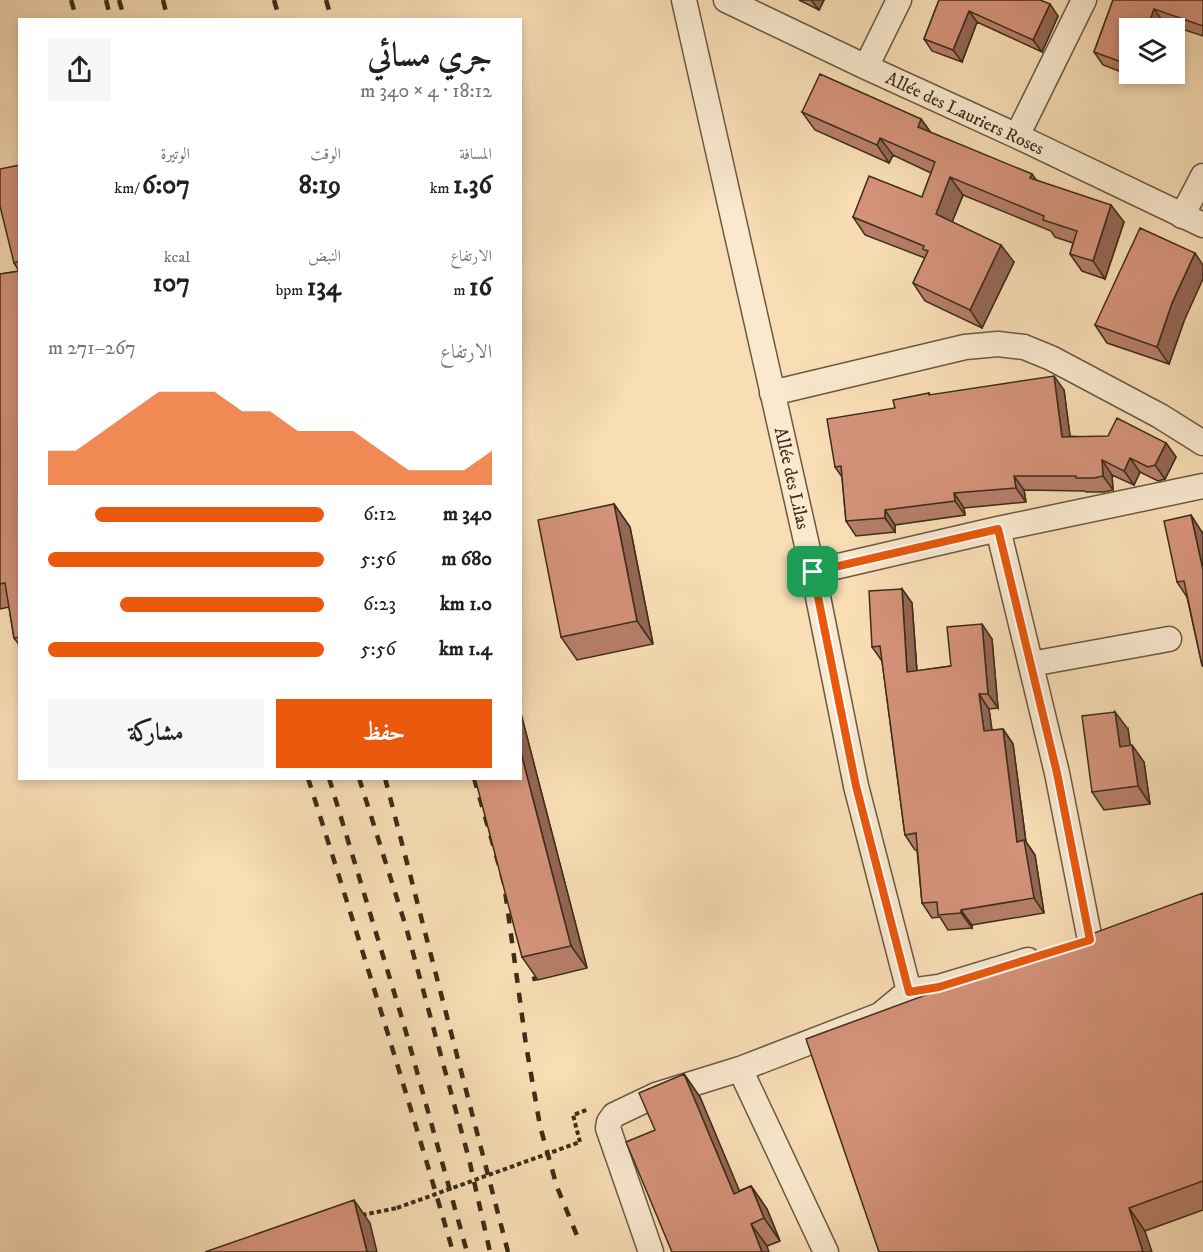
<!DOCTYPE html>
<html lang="ar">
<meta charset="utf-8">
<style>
:root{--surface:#fff;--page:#f6f6f6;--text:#222;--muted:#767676;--accent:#ea580c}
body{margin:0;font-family:"IM FELL DW Pica",Amiri,serif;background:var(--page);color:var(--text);direction:rtl;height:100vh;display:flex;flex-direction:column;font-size:22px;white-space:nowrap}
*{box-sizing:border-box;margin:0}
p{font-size:20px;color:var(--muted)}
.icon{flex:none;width:33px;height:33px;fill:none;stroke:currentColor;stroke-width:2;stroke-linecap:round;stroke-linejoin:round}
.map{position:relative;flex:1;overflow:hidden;direction:ltr}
.sheet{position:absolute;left:18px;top:18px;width:504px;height:762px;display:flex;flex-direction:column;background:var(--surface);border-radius:0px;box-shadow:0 3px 9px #0003;direction:rtl}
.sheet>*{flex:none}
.controls{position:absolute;left:1119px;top:18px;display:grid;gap:12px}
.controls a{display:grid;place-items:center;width:66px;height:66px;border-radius:0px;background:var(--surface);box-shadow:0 3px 9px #0003;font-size:30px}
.pin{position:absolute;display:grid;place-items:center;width:51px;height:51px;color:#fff;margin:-26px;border-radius:12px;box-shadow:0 3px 9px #0006}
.round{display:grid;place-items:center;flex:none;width:63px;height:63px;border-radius:0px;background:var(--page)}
.head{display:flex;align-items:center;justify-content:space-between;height:102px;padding:0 30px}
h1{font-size:33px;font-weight:700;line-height:45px}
.metrics{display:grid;grid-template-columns:repeat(3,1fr);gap:9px;height:102px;padding:6px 30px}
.metrics div{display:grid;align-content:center}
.metrics b{font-size:26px;font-weight:700}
.metrics small{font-size:16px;font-weight:400}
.metrics p{font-size:16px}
.chart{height:168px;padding:12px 30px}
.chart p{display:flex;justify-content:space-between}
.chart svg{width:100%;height:108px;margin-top:6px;fill:var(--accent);opacity:.7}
.button{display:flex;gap:12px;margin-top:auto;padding:12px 30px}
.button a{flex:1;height:69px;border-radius:0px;background:var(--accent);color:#fff;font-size:24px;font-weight:700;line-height:69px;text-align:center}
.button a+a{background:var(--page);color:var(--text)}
ul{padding:0 30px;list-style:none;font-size:20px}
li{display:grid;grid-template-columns:96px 72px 1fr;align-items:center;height:45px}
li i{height:15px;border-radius:8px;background:var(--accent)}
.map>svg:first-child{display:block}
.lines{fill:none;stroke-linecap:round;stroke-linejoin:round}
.minor-casing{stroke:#6b5941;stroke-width:27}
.path{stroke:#3c2d1a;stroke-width:4;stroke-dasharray:4.5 3;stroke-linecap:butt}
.minor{stroke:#fae9cf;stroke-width:24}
.rail{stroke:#3c2d1a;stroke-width:4.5;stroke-dasharray:10 10;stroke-linecap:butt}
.path-bridge{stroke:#3c2d1a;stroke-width:4;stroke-dasharray:4.5 3;stroke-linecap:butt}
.wall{fill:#b67e69;stroke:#3c2d1a;stroke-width:1.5}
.shaded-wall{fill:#946655;stroke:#3c2d1a;stroke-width:1.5}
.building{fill:#d4927a;stroke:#3c2d1a;stroke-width:1.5}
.route-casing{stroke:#fff;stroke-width:12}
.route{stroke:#ea580c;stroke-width:8}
.labels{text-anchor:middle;stroke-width:5;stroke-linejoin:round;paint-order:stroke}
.street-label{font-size:18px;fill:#3c2d1a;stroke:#fae9cf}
</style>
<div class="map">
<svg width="1203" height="1252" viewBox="0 0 1203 1252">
<rect width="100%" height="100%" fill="#f8ddb5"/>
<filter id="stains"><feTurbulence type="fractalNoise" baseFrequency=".00333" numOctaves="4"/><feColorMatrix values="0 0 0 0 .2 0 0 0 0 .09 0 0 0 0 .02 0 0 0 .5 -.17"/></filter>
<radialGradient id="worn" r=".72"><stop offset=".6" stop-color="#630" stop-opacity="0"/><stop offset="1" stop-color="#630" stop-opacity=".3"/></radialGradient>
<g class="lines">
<g class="minor-casing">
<path id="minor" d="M 684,0 L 813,572 L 856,786 L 909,991
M 726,0 L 866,67 L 1017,136 L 1203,225
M 866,67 L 899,0
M 1017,136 L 1084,0
M 1182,216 L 1203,176
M 772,393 L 965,347 L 998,344 L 1024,347 L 1051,358 L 1160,416 L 1203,443
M 998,529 L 1057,773 L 1090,940
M 813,572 L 998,529 L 1203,486
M 1031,664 L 1169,639
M 909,991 L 939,987 L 1028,960
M 651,1252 L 608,1128 L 609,1122 L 614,1115 L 656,1095 L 740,1069
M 826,1252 L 740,1069 L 880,1015 L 909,991"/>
</g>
<path class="path" d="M 580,1142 L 573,1115 L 589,1109
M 362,1215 L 397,1208"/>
<use href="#minor" class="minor"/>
<path class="rail" d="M 71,0 L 77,20
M 106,0 L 111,20
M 119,0 L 125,20
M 163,0 L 168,20
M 274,0 L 280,20
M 326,0 L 332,20
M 308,778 C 358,936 407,1093 453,1252
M 329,778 L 404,1025 L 467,1252
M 359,778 L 406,927 L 469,1159 L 490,1252
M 385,778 L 508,1252
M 474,778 L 504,883 L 526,1045 L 540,1126 L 557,1187 L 578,1238
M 529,957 L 535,981"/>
<path class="path-bridge" d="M 397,1208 L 580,1142"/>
</g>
<path class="wall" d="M 799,0 L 824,0 L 819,10 Z
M 939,0 L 1058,16 L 1042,52 L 977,22 L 962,62 L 932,51 L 924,39 Z
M 1113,0 L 1203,0 L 1203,36 L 1164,23 L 1130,28 L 1130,74 L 1144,74 L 1142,80 L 1103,65 L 1094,52 Z
M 802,112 L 921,119 L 931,133 L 1036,180 L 1124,222 L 1105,279 L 1082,271 L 1070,254 L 1073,243 L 1055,237 L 1051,231 L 963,195 L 952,222 L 1014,262 L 982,328 L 925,301 L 913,283 L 925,258 L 865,235 L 853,217 L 922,197 L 931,173 L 893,155 L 889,163 L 815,130 Z
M 20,165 L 20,646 L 14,638 L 9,607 L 0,609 L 0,274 L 19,271 L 14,263 Z
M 1184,321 L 1169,364 L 1107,343 L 1095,325 Z
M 1064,390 L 1070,436 L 1166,443 L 1176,457 L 1165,479 L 1158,481 L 1140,472 L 1134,485 L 1112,475 L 1113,490 L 1104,492 L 1086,492 L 1085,491 L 1024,490 L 1026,502 L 964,508 L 965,515 L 895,525 L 895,532 L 856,536 L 846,521 L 842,477 L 835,467 L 929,393 L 930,395 Z
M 614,504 L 630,527 L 653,644 L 577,660 L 561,637 Z
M 1202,532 L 1203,535 L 1203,667 L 1202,665 L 1187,597 L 1177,582 Z
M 902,589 L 912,603 L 917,671 L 951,666 L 992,639 L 998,708 L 989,709 L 992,730 L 1003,729 L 1013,744 L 1026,842 L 1035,855 L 1044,913 L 972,925 L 972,928 L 948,930 L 940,917 L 932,918 L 922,903 L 917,850 L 915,850 L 905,835 L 882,661 L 872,647 Z
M 520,710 L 587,968 L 538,980 L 522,957 Z
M 1128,729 L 1130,745 L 1144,762 L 1150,804 L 1104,810 L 1092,792 Z
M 1203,893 L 1203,1210 L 1145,1231 L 879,1252 Z
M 684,1074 L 700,1097 L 739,1191 L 751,1186 L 767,1209 L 780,1241 L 767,1246 L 655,1130 Z"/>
<path class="shaded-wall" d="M 811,0 L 824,0 L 819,10 Z
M 1050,4 L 1058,16 L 1042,52 L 1033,40 Z
M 1154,9 L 1164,23 L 1161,28 L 1147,28 Z
M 969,11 L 977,22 L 962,62 L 953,50 Z
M 1138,74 L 1144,74 L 1142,80 Z
M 921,119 L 934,137 L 918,127 Z
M 880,138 L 893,155 L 889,163 L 877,145 Z
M 1032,174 L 1044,191 L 1030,178 Z
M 950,177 L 963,195 L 948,232 L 936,214 Z
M 1111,205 L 1124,222 L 1105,279 L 1093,261 Z
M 1001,245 L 1014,262 L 982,328 L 970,310 Z
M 1195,253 L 1203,265 L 1203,279 L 1184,321 L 1169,364 L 1157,347 L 1172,303 Z
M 1054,376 L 1064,390 L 1072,451 L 1062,437 Z
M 1166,443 L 1176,457 L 1165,479 L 1155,465 Z
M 1130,458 L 1140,472 L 1134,485 L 1124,471 Z
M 1102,460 L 1112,475 L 1113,490 L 1103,476 Z
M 1014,476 L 1024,490 L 1026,502 L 1016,488 Z
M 954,493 L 964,508 L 965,515 L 955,501 Z
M 614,504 L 630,527 L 653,644 L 637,621 Z
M 885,510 L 895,525 L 895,532 L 885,518 Z
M 1191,515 L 1202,532 L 1203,535 L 1203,570 Z
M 902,589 L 912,603 L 918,687 L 907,672 Z
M 982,624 L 992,639 L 998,708 L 988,694 Z
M 979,694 L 989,709 L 994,746 L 984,731 Z
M 520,710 L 587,968 L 571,946 L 520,749 Z
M 1115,712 L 1128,729 L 1133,764 L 1120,747 Z
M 1003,729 L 1013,744 L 1026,842 L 1035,855 L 1044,913 L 1034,898 L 1017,842 Z
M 1132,745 L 1144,762 L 1150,804 L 1138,786 Z
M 961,910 L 972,925 L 972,928 L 961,913 Z
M 684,1074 L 700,1097 L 750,1216 L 734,1194 Z
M 751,1186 L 767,1209 L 780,1241 L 764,1218 Z
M 354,1200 L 370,1223 L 377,1252 L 367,1252 Z
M 1129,1208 L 1145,1231 L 1152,1252 L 1143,1252 Z
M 751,1224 L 767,1246 L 769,1252 L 762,1252 Z"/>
<path class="building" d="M 939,0 L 1040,0 L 1050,4 L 1033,40 L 969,11 L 953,50 L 924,39 Z
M 1113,0 L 1203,0 L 1203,26 L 1154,9 L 1147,28 L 1130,28 L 1130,65 L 1094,52 Z
M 820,74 L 921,119 L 918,127 L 1032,174 L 1030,178 L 1111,205 L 1093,261 L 1070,254 L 1077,231 L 1043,220 L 1044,216 L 950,177 L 936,214 L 1001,245 L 970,310 L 913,283 L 928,251 L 923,249 L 924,246 L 853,217 L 869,176 L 922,197 L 935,162 L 880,138 L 877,145 L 802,112 Z
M 20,165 L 20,261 L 14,263 L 0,206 L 0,169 Z
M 1140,228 L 1195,253 L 1172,303 L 1157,347 L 1095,325 Z
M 20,271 L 20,637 L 14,638 L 5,583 L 0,584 L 0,274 Z
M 1054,376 L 1062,437 L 1108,436 L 1117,418 L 1166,443 L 1155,465 L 1148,467 L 1130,458 L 1124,471 L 1102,460 L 1103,476 L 1094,478 L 1076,478 L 1076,476 L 1014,476 L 1016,488 L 954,493 L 955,501 L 885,510 L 885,518 L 846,521 L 841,466 L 835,467 L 827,419 L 895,408 L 893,400 L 929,393 L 929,395 Z
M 614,504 L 637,621 L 561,637 L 538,520 Z
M 1191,515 L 1203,570 L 1203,664 L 1202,665 L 1184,581 L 1177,582 L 1164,521 Z
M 902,589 L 907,672 L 951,666 L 947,627 L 982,624 L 988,694 L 979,694 L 984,731 L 1003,729 L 1017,842 L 1024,840 L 1034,898 L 961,910 L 961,913 L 938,915 L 937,902 L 922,903 L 916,833 L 905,835 L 880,646 L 872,647 L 869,591 Z
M 1115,712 L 1120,747 L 1132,745 L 1138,786 L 1092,792 L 1082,716 Z
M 520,749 L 571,946 L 522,957 L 475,778 L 520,778 Z
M 1203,893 L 1203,1181 L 1129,1208 L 1143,1252 L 879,1252 L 806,1039 Z
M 684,1074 L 734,1194 L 751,1186 L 764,1218 L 751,1224 L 762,1252 L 672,1252 L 626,1142 L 655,1130 L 639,1093 Z
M 354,1200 L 367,1252 L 205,1252 Z"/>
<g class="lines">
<g class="route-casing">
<path id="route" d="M 998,529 L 1057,773 L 1090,940 L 939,987 L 909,992 L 856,786 L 813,572 Z"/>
</g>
<use href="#route" class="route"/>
</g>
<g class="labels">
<g class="street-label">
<text transform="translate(965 113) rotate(25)" y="6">Allée des Lauriers Roses</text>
<text transform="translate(792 478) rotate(77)" y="6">Allée des Lilas</text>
</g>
</g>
<rect width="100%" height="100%" filter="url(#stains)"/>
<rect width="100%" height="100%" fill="url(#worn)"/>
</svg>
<div class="controls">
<a><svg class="icon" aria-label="layers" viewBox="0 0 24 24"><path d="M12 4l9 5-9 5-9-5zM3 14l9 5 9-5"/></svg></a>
</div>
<div class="pin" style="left:813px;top:572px;background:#1e9e55"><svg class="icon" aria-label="arrive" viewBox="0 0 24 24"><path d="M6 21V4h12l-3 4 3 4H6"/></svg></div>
<section class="sheet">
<div class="head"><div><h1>جري مسائي</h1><p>18:12 · 4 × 340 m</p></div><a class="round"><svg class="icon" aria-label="share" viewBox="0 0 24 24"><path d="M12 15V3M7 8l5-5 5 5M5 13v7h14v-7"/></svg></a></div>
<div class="metrics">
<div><p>المسافة</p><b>1.36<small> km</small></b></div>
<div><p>الوقت</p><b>8:19</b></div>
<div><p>الوتيرة</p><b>6:07<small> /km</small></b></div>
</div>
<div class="metrics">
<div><p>الارتفاع</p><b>16<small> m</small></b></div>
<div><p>النبض</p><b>134<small> bpm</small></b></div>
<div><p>kcal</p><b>107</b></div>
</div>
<div class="chart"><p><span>الارتفاع</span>267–271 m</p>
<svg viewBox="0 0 160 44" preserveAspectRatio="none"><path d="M0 44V30L10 30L20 22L30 14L40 6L50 6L60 6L70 14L80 14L90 22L100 22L110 22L120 30L130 38L140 38L150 38L160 30V44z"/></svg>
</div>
<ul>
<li><b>340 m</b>6:12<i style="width:83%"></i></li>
<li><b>680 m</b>5:56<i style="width:100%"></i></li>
<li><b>1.0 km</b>6:23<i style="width:74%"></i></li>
<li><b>1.4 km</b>5:56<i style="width:100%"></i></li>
</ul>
<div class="button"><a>حفظ</a><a>مشاركة</a></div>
</section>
</div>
